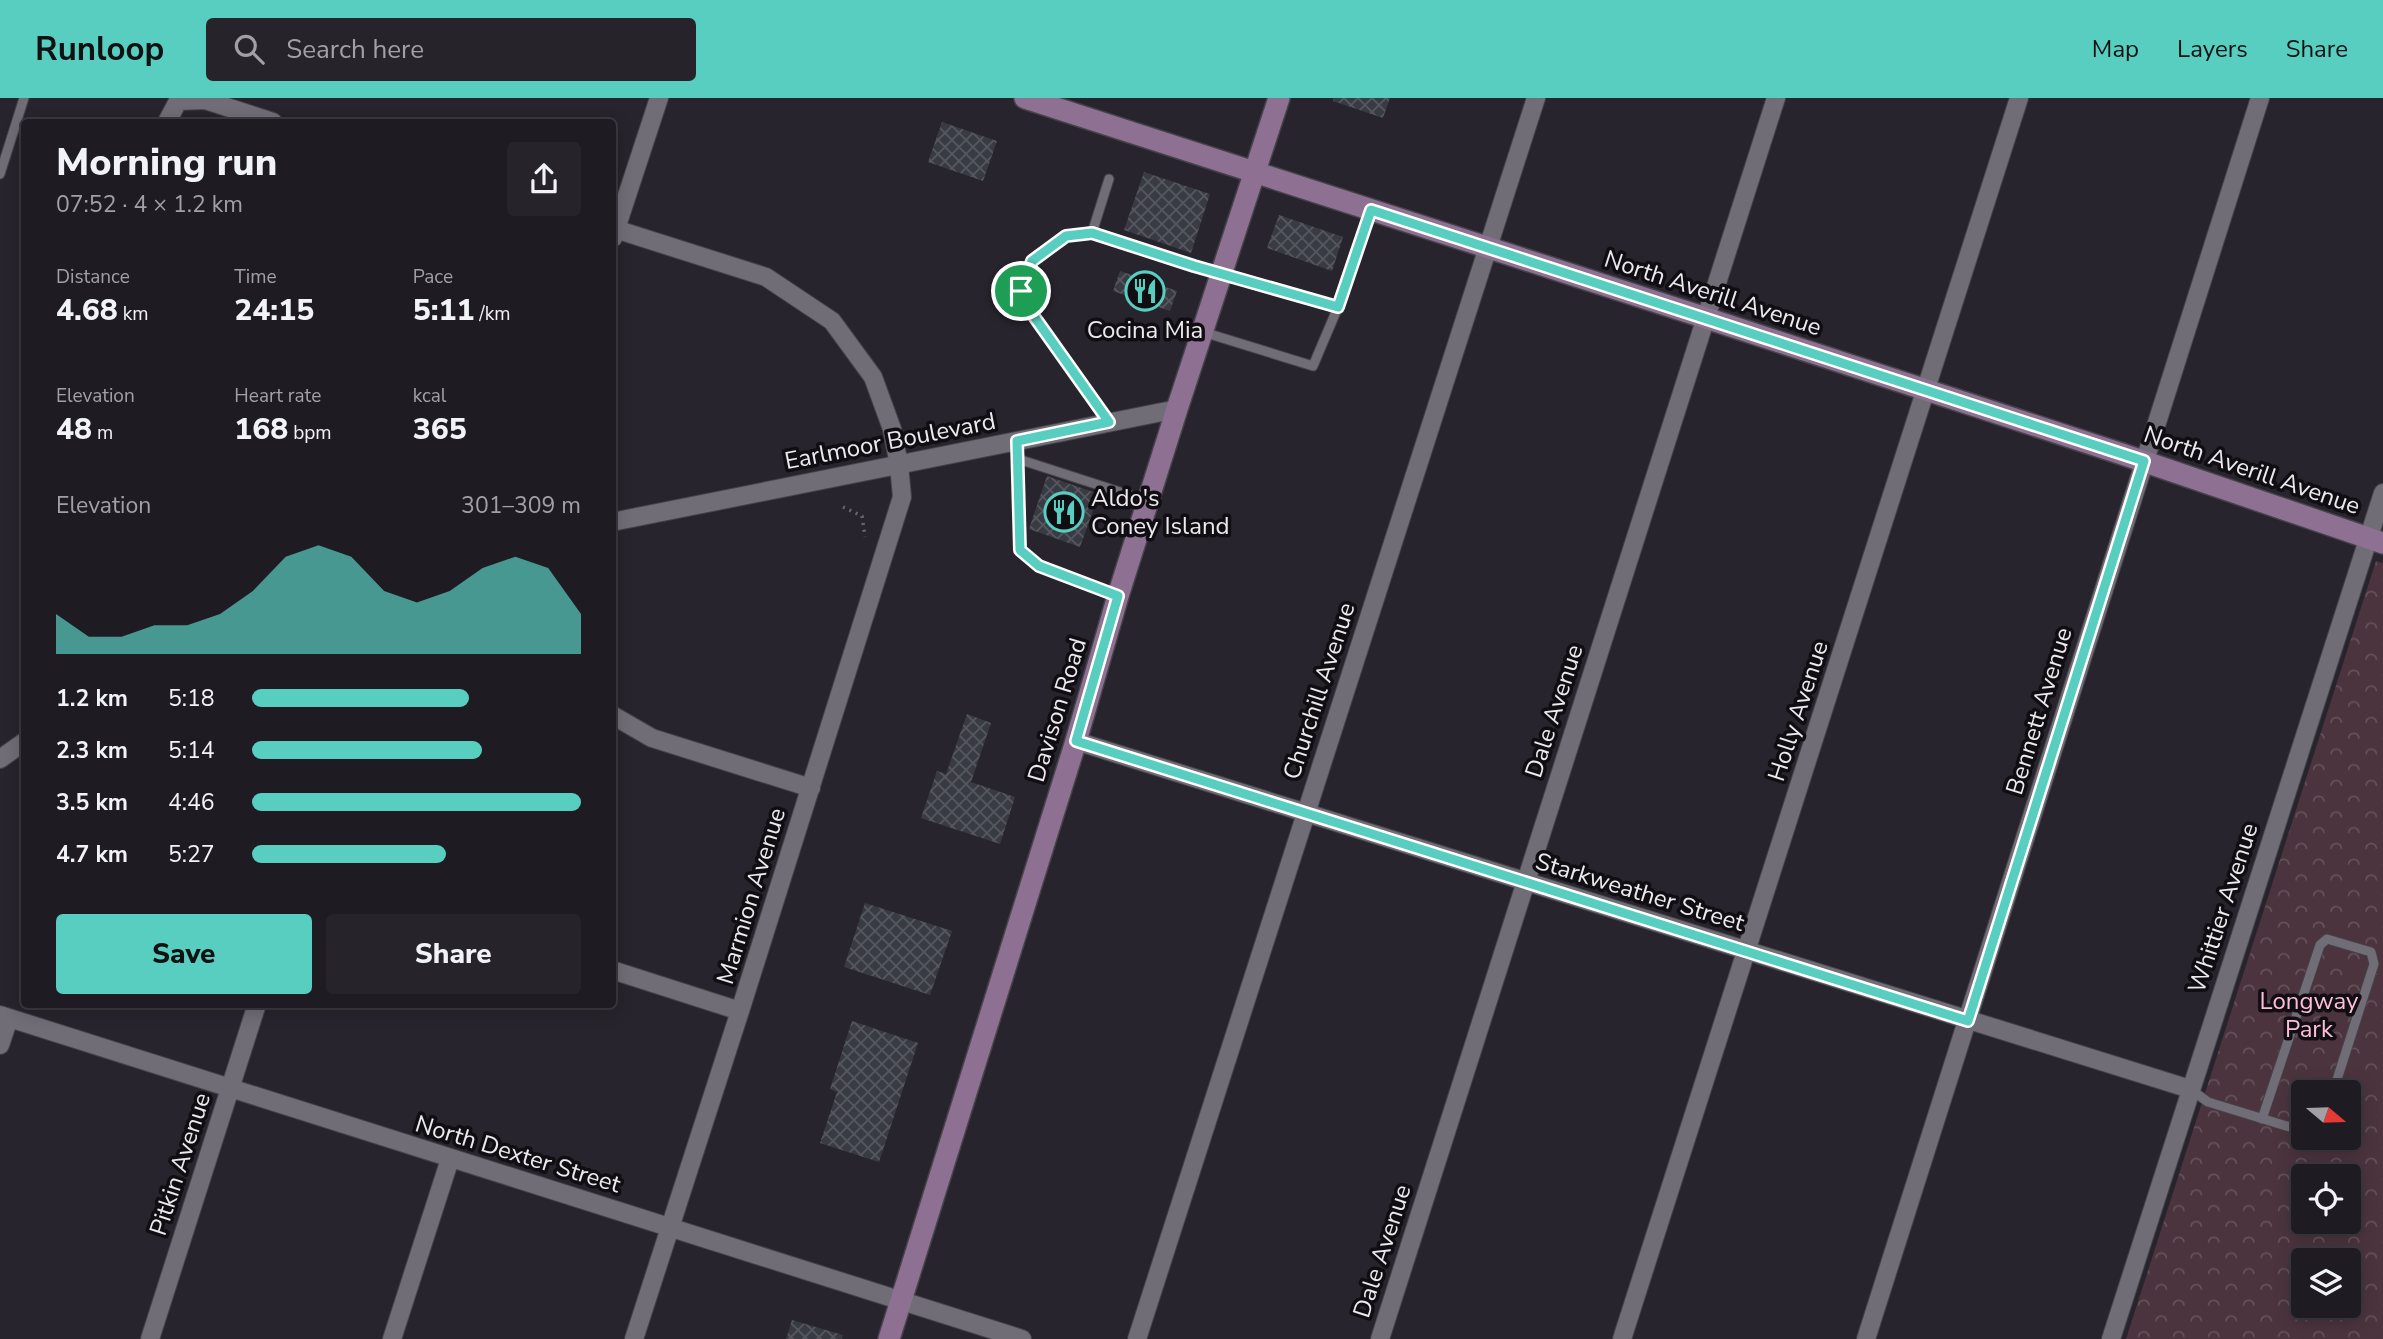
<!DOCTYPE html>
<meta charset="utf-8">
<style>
:root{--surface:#1e1b22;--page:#26242a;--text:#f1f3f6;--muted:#a1a1a5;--line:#3c3940;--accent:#58cec0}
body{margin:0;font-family:"Nunito Sans",sans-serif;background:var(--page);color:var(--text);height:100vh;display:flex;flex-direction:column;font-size:26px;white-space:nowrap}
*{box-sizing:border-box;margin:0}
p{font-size:23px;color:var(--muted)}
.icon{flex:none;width:38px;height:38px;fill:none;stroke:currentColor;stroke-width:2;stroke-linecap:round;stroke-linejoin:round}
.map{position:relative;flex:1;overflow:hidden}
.sheet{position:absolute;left:21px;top:21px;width:595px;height:889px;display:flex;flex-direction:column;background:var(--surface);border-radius:7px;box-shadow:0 4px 18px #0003,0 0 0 2px var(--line)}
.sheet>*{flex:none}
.needle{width:46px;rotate:109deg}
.controls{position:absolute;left:2291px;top:982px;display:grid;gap:14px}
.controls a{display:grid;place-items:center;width:70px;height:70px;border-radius:7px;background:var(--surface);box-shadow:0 4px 18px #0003,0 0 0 2px var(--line);font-size:35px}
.pin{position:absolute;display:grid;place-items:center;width:60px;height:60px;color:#fff;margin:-30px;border:4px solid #fff;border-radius:50%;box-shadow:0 2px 7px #0007}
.round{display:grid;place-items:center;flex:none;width:74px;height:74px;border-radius:7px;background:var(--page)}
.overview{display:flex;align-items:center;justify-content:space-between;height:119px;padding:0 35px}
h1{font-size:38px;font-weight:800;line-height:52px}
.metrics{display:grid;grid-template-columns:repeat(3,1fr);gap:10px;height:119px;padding:7px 35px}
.metrics div{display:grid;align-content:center}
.metrics b{font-size:30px;font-weight:800}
.metrics small{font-size:19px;font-weight:400}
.metrics p{font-size:19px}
.chart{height:196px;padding:14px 35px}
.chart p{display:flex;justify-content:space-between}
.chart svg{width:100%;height:126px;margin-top:7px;fill:var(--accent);opacity:.7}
.cta{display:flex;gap:14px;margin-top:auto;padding:14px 35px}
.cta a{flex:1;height:80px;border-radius:7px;background:var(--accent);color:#111;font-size:28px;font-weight:800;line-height:80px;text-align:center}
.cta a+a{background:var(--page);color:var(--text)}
ul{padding:0 35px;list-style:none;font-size:23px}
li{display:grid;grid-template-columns:112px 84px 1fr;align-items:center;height:52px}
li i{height:18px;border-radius:9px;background:var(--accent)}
header{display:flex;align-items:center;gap:42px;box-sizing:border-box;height:98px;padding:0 35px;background:var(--accent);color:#111}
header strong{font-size:33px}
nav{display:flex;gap:38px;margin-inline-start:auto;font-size:24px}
.search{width:490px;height:63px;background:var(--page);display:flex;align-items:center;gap:18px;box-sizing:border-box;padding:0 24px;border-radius:7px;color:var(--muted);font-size:26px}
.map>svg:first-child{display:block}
.park{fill:url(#park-crowns);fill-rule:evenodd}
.building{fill:url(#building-cross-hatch)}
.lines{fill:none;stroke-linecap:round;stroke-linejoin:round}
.lane-casing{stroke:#454249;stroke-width:11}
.street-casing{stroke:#454249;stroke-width:20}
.secondary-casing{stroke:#454249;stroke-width:24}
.path{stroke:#69656d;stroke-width:3.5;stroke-dasharray:2 5;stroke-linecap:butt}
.lane{stroke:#716d77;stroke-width:9}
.street{stroke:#716d77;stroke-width:18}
.secondary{stroke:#8e7092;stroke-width:21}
.route-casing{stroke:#fff;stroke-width:14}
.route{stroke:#58cec0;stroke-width:9}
.labels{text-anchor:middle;stroke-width:7;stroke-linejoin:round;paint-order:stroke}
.street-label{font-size:24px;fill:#ece9ef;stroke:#100e12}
.poi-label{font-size:24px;fill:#ece9ef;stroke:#100e12}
.park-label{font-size:24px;fill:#febed9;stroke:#100e12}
</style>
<header>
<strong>Runloop</strong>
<div class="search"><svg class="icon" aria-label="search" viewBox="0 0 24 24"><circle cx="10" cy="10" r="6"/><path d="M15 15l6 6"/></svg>Search here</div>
<nav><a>Map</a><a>Layers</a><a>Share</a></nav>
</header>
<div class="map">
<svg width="2383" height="1241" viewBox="0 0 2383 1241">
<defs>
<pattern id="park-crowns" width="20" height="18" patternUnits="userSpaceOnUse" patternTransform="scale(1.75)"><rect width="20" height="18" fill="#4b343e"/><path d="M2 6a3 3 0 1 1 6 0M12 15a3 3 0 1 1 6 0" fill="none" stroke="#65515a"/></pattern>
<pattern id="building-cross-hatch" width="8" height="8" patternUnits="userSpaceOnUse" patternTransform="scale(1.75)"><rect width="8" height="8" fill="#393b44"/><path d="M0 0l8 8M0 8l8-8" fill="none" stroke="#56575f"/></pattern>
</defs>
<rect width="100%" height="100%" fill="#28242d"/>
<path class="park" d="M 2376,463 L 2383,465 L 2383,1241 L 2126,1241 ZM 2303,994 L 2348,994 L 2348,1040 L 2303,1040 ZM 2303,1078 L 2348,1078 L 2348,1124 L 2303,1124 ZM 2303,1162 L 2348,1162 L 2348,1208 L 2303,1208 Z"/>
<path class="building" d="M 1333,0 L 1390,0 L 1383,20 L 1333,3 Z
M 942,24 L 997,43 L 983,83 L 928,64 Z
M 1144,74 L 1210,96 L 1191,155 L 1124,132 Z
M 1279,117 L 1343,139 L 1332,173 L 1267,150 Z
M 1120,173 L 1177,193 L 1170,213 L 1113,193 Z
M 1047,378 L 1099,396 L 1080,449 L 1029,431 Z
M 967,616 L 991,625 L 971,684 L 1015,699 L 1000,746 L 921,720 L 937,673 L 946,676 Z
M 865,805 L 952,833 L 930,897 L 844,869 Z
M 852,923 L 918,945 L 879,1064 L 820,1045 L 837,994 L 830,991 Z
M 792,1222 L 843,1237 L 842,1241 L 786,1241 Z"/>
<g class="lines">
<g class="lane-casing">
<path id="lane" d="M 0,76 L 24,0
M 1109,81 L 1092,135 L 1194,168 L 1338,209 L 1313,268 L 1203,234
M 1092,135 L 1066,138 L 1032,163 L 1021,193 L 1033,217 L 1109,324
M 1338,209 L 1371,112
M 1017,343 L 1020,451 L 1039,468 L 1118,498
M 1018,361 L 1148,403
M 2190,991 L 2208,1004 L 2303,1033
M 2262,1021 L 2320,847 L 2327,841 L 2371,854 L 2374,866 L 2333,994"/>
</g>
<g class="street-casing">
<path id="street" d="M 167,24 L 178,3 L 205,2 L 273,24
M 612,130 L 766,179 L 832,223 L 873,279 L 892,331 L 899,367 L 902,399 L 740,913 L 634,1241
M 613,140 L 659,0
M 612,424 L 1177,311
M 612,617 L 652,640 L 811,690
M 1076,643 L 2190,991
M 0,661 L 24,644
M 612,872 L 740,913
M 0,917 L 1022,1241
M 0,947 L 9,920
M 150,1241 L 257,906
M 392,1241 L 450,1061
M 1137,1241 L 1536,0
M 1380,1241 L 1776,0
M 1622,1241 L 2019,0
M 1866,1241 L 2260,0
M 2111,1241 L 2383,395"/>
</g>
<g class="secondary-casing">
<path id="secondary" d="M 1025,0 L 1706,220 L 2122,356 L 2383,445
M 889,1241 L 1076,643 L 1118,498 L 1177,311 L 1279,0"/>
</g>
<path class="path" d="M 843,409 L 862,418 L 865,439"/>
<use href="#lane" class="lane"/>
<use href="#street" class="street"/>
<use href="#secondary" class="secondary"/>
</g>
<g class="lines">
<g class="route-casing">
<path id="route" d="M 1371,112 L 2144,363 L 1968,923 L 1076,643 L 1118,498 L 1039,468 L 1020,452 L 1017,343 L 1109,324 L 1033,217 L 1021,193 L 1032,163 L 1066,138 L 1092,135 L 1194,168 L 1338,209 Z"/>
</g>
<use href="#route" class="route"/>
</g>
<defs>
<g id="restaurant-ring" transform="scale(2.0125)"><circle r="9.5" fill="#100e12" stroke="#58cec0" stroke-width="1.5"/><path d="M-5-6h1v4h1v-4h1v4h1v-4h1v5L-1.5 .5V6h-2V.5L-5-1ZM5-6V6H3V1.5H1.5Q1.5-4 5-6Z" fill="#58cec0"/></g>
</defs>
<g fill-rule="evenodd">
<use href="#restaurant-ring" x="1145" y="193"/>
<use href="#restaurant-ring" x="1064" y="414"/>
</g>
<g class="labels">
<g class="street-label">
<text transform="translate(1713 195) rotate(18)" y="8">North Averill Avenue</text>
<text transform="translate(890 343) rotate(-11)" y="8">Earlmoor Boulevard</text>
<text transform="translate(2252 372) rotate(19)" y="8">North Averill Avenue</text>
<text transform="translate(1319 593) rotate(-72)" y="8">Churchill Avenue</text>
<text transform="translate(1057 612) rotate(-73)" y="8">Davison Road</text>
<text transform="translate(1554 613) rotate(-72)" y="8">Dale Avenue</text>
<text transform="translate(1798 613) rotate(-72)" y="8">Holly Avenue</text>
<text transform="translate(2039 613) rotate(-73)" y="8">Bennett Avenue</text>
<text transform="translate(1640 794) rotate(17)" y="8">Starkweather Street</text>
<text transform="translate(751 798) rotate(-73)" y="8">Marmion Avenue</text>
<text transform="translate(2223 810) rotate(-72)" y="8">Whittier Avenue</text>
<text transform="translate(518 1056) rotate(17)" y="8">North Dexter Street</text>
<text transform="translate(180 1066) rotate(-72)" y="8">Pitkin Avenue</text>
<text transform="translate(1382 1153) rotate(-72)" y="8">Dale Avenue</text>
</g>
<g class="poi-label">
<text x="1145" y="240">Cocina Mia</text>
<text x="1091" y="408" text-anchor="start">Aldo's<tspan x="1091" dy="28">Coney Island</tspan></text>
</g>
<g class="park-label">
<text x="2309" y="911">Longway<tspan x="2309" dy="28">Park</tspan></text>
</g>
</g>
</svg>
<div class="controls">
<a><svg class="needle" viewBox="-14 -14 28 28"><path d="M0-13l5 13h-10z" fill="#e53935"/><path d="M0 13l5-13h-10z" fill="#a1a1a5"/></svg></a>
<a><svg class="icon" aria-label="locate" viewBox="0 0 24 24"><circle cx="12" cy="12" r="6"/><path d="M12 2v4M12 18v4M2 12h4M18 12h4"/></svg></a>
<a><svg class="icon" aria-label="layers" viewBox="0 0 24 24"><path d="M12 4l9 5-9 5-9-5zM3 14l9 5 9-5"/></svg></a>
</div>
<div class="pin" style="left:1021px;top:193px;background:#1e9e55"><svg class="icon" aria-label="arrive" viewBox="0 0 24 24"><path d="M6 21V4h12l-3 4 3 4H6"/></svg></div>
<section class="sheet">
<div class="overview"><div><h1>Morning run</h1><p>07:52 · 4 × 1.2 km</p></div><a class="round"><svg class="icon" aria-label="share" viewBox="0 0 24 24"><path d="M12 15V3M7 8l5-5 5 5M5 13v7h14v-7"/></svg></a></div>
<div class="metrics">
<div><p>Distance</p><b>4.68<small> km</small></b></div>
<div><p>Time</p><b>24:15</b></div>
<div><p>Pace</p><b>5:11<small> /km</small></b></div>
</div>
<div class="metrics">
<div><p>Elevation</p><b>48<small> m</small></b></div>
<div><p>Heart rate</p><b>168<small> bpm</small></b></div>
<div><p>kcal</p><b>365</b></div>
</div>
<div class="chart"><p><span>Elevation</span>301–309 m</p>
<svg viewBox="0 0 160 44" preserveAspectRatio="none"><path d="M0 44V30L10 38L20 38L30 34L40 34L50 30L60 22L70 10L80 6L90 10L100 22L110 26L120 22L130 14L140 10L150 14L160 30V44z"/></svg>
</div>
<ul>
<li><b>1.2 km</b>5:18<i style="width:66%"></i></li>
<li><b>2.3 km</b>5:14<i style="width:70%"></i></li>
<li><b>3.5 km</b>4:46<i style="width:100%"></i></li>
<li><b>4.7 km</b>5:27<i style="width:59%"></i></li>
</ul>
<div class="cta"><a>Save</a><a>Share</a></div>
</section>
</div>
